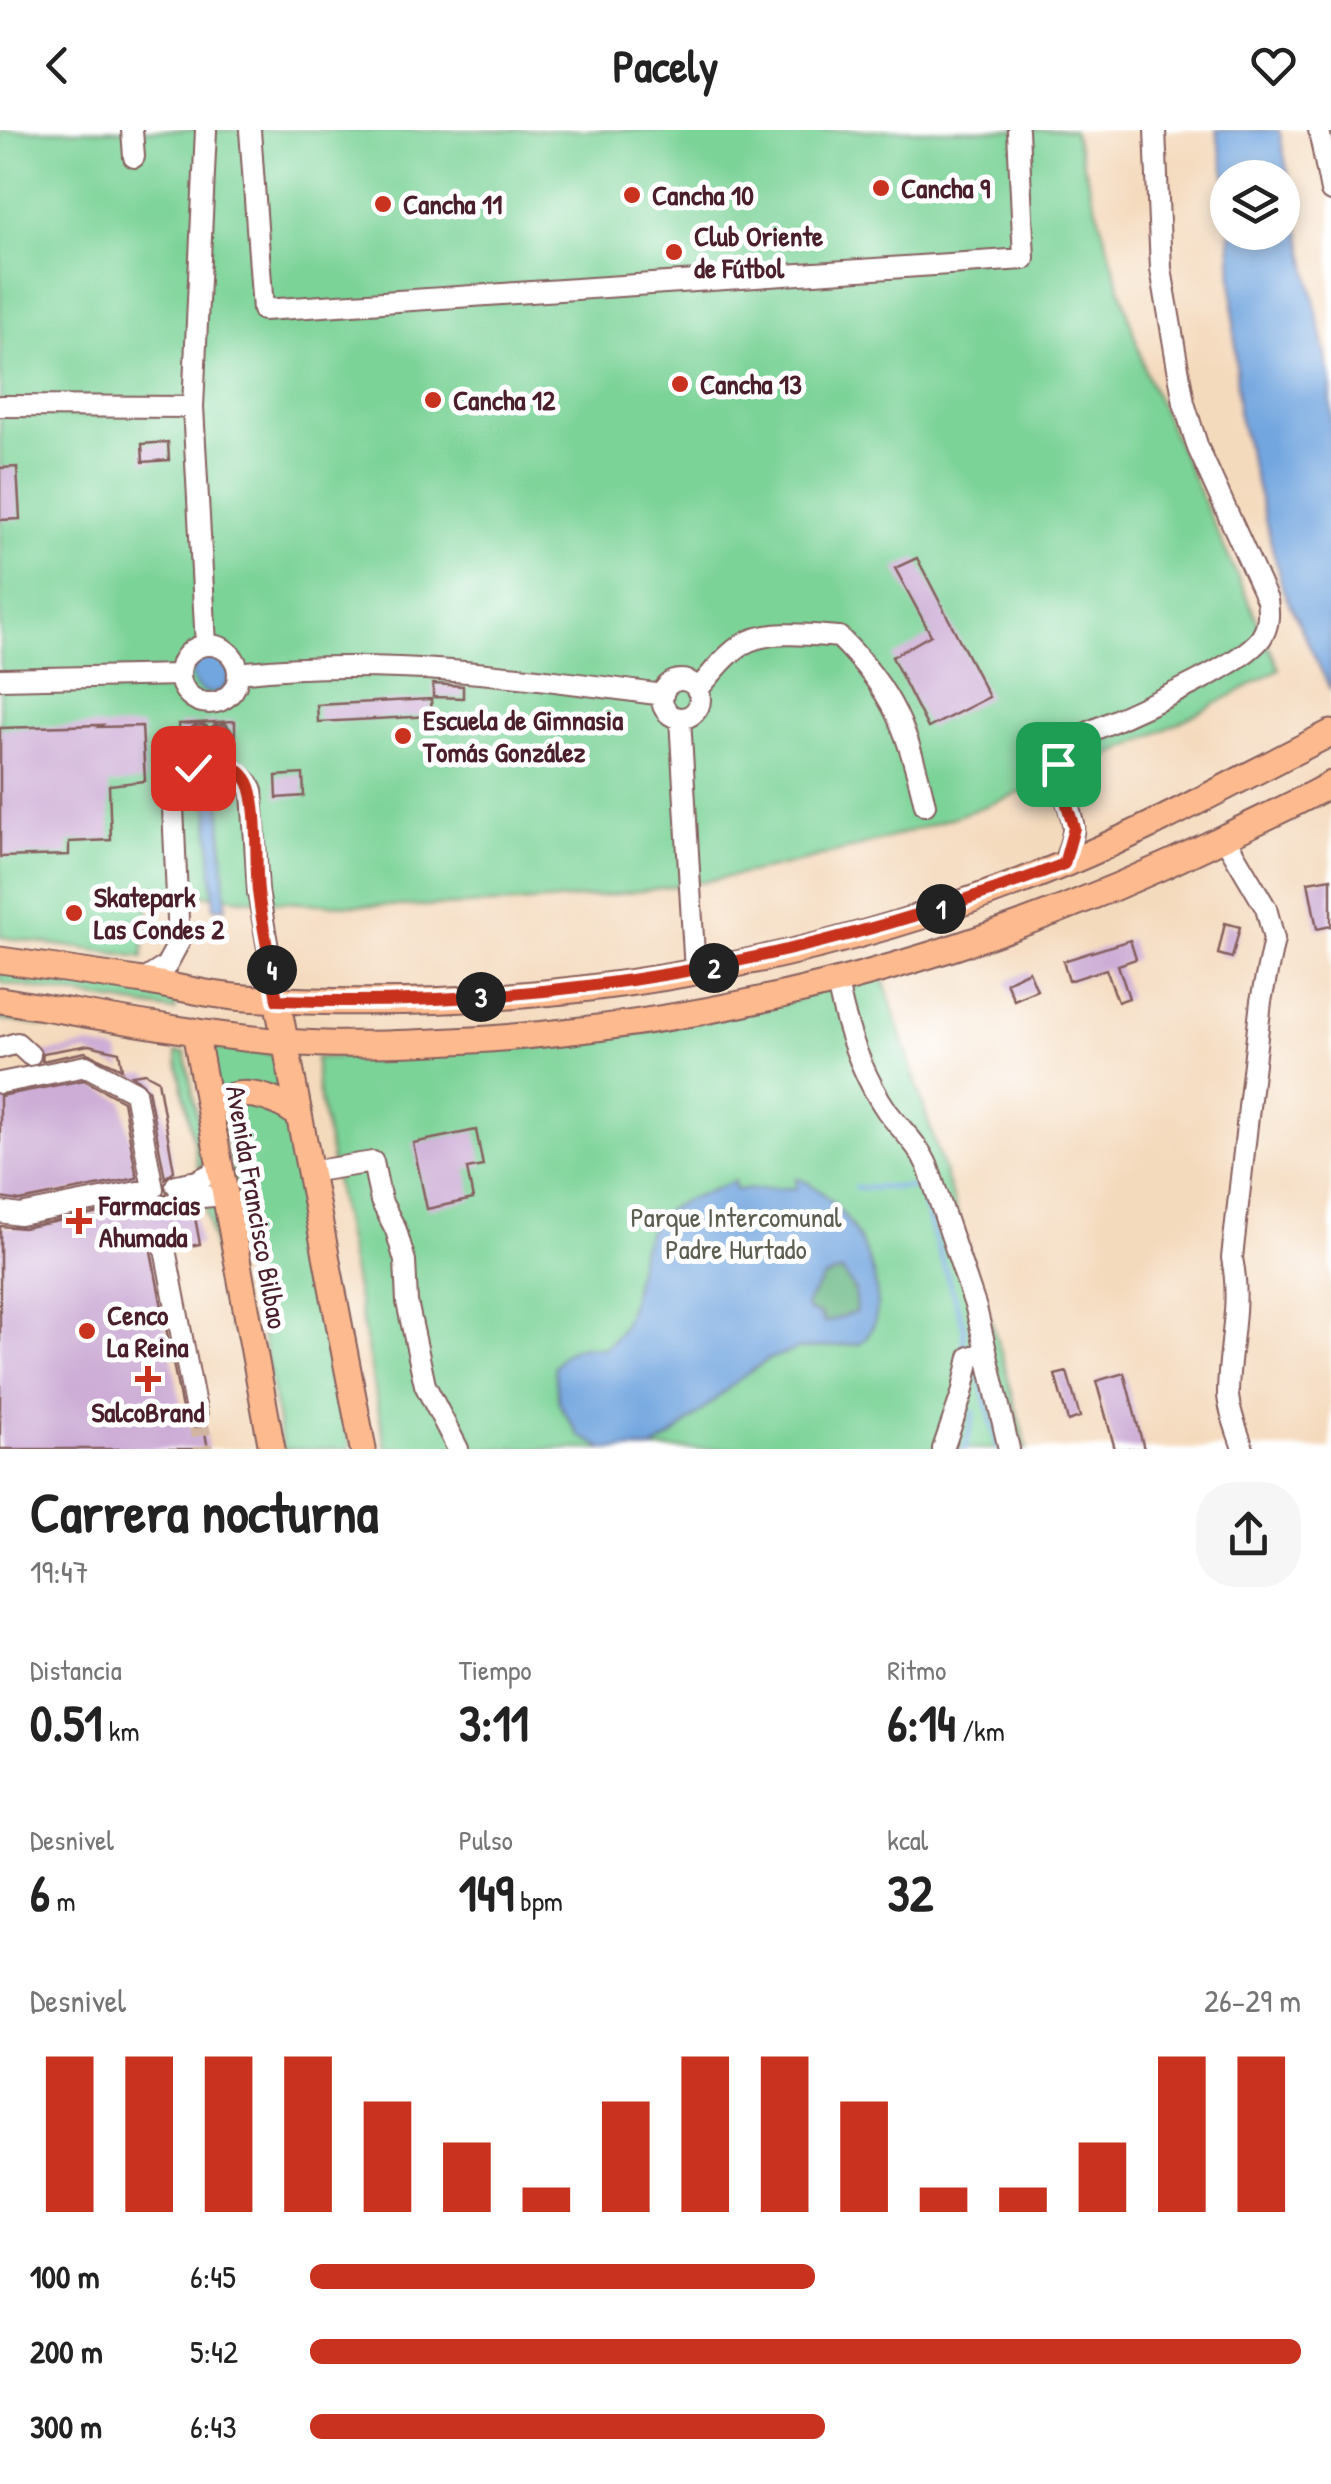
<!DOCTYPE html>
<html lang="es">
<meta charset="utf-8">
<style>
:root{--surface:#fff;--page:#f6f6f6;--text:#222;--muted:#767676;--accent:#c8321e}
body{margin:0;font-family:"Patrick Hand",sans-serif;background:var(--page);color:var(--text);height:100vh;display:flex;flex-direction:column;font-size:38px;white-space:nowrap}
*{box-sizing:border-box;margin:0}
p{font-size:32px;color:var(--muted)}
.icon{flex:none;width:55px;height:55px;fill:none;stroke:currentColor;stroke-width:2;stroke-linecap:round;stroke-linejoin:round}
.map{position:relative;height:1319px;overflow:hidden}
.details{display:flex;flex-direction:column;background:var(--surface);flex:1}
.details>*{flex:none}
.buttons{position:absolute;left:1210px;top:30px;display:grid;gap:20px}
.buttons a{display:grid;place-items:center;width:90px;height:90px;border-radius:50%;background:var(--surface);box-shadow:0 5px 15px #0003;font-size:50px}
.pin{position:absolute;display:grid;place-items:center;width:85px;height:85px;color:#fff;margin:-42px;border-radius:20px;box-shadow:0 5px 15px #0006}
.km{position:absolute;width:50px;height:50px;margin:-25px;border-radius:50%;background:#222;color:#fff;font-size:28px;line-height:50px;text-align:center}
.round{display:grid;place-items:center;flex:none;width:105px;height:105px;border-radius:40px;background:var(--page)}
.overview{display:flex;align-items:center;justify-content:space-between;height:170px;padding:0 30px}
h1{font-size:55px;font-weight:700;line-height:75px}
.stats{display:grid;grid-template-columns:repeat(3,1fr);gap:15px;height:170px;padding:10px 30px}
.stats div{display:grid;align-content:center}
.stats b{font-size:50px;font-weight:700}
.stats small{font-size:28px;font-weight:400}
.stats p{font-size:28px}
.chart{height:280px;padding:20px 30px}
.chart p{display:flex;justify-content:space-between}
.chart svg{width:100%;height:180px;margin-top:10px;stroke:var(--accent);stroke-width:6}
ul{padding:0 30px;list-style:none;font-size:32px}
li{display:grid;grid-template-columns:160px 120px 1fr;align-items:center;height:75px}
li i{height:25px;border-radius:12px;background:var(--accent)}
header{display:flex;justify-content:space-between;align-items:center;height:130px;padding:0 30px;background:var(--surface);font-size:45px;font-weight:700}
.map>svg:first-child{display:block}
.green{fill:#7bd398;stroke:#627962;stroke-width:2.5}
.forest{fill:#64b580;stroke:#576a56;stroke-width:2.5}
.water{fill:#72a6df;stroke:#5e6285;stroke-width:2.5;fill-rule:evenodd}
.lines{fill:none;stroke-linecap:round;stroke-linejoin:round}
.stream{stroke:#72a6df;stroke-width:5}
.building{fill:#cdadd6}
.minor-tunnel{stroke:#d2b5a0;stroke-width:20;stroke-dasharray:20 10;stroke-linecap:butt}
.minor-casing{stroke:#86605e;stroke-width:24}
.major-casing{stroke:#86605e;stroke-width:29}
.minor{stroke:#fff;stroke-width:20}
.major{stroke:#fcba8e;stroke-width:25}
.route-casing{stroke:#fff;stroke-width:20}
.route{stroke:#c8321e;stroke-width:12}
.poi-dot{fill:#c8321e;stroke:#fff;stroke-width:4}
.labels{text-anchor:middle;stroke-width:10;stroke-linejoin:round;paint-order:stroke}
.poi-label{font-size:28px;font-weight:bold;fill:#4a1f2b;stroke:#fff;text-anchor:start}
.street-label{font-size:28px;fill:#4a1f2b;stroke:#fff}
.park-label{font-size:28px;fill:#5b5e51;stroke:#fff}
</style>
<header><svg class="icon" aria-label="back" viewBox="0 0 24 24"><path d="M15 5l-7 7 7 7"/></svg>Pacely<svg class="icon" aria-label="heart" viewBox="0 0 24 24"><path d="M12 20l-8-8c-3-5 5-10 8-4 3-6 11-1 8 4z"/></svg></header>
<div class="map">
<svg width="1331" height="1319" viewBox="0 0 1331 1319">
<rect width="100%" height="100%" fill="#fff"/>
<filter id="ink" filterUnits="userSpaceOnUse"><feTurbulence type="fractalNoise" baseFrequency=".01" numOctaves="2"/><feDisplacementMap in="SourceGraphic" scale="20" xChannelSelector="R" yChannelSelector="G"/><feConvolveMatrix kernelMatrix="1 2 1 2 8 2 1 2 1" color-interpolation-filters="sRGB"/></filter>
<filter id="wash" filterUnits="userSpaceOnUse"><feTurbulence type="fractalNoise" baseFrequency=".0048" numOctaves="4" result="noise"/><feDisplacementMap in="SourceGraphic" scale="40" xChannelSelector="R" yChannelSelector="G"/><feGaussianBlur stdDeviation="2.25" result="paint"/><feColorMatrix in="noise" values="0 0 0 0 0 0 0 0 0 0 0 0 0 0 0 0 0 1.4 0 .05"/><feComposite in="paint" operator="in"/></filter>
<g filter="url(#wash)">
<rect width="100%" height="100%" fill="#f4dabd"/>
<path class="green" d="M 0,0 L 1073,0 L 1146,244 L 1279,539 C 920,744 561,812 151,759 L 143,827 L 0,807 Z
M 0,843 L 177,868 L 175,881 L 8,854 L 0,852 Z
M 883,848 L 1001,1222 L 1027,1319 L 386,1319 L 316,948 L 316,928 L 363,926 Z
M 0,882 L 80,894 L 80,901 L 0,890 Z
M 209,916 L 273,924 L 351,1319 L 283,1319 Z
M 176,922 L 185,923 L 205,1029 L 199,1042 Z
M 204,1071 L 215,1079 L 237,1199 L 231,1200 Z"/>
<path class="forest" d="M 834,1142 L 844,1142 C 854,1155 857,1166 856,1182 L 825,1193 L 821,1184 L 808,1181 L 806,1174 L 820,1151 Z"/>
<path class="water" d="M 1216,0 L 1279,0 L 1331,251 L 1331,561 L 1283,460 L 1238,282 L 1230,103 L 1282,102 L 1282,48 L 1228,48 L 1227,54 Z
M192 544a19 19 0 1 1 38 0a19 19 0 1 1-38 0Z
M 219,650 L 226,777 L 214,778 L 207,651 Z
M 796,1048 C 848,1063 907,1174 860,1214 L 798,1219 L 769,1229 L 738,1250 L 670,1308 L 652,1319 L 605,1319 L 579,1305 L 559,1273 L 554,1237 C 567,1215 581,1216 604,1218 C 645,1189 625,1126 657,1090 C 676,1068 709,1064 734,1051 L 735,1060 L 796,1058 ZM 842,1141 L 855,1161 L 856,1182 L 824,1193 L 820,1184 L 808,1181 L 806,1174 L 823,1148 Z"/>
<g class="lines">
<path class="stream" d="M 856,1058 L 918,1057 L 964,1197 L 963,1225
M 978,1237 L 998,1319
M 965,1319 L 974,1282"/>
</g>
<g id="blocks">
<path class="building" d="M 168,312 L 169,330 L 143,332 L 142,314 Z
M 17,337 L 20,389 L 0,390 L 0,338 Z
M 917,428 L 989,567 L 928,598 L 892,527 L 931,505 L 895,438 Z
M 433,554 L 463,556 L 463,568 L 433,567 Z
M 431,569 L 432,586 L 318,592 L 317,575 Z
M 235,591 L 235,605 L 226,594 L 219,592 L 210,598 L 199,593 L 188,600 L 186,607 L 180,608 L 179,594 Z
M 102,595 L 99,597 L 142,596 L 145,651 L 109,655 L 111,710 L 69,712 L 69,725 L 0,727 L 0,598 Z
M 303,644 L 304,666 L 277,668 L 276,646 Z
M 1331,748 L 1331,796 L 1317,799 L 1308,752 Z
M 1225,793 L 1240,797 L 1232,828 L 1218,824 Z
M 1130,810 L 1136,829 L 1118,835 L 1129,868 L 1118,872 L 1106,839 L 1069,851 L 1063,831 Z
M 1029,841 L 1037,860 L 1014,870 L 1006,852 Z
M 89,915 L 119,922 L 122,939 L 85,922 L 42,931 L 43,923 Z
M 145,943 L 158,950 L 174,1041 L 165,1048 L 148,959 L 132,945 Z
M 84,950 L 123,971 L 137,1048 L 20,1071 L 0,1068 L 0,966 Z
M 476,1000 L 483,1036 L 467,1039 L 473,1069 L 427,1079 L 413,1013 Z
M 166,1064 L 167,1076 L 172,1081 L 194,1082 L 200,1114 L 179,1118 L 175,1109 L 163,1105 L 155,1109 L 151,1121 L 184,1289 L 192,1299 L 204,1297 L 208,1319 L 0,1319 L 0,1096 L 23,1098 L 156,1072 Z
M 1067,1242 L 1080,1287 L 1068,1291 L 1055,1245 Z
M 1124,1243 L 1144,1319 L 1115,1319 L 1096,1251 Z"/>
</g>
</g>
<g filter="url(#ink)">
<use href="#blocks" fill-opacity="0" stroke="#86605e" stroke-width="2.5"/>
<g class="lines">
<path class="minor-tunnel" d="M 197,1286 L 204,1319"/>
<g class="minor-casing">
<path id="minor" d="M 132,0 L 134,27
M 206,0 L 193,277 L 206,515
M 250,0 L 263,180 L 1024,129 L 1018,0
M 1319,0 L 1331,61
M 0,276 L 193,277
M180 544a29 29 0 1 1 58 0a29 29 0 1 1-58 0Z
M 238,543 C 380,527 522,546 663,565
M 0,549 L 180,545
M662 569a19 19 0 1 1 38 0a19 19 0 1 1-38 0Z
M 697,560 C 711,545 725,525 743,514 C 769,499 811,505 839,507 C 894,562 908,601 925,675
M 680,588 L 695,842
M 220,606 L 220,633
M 200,607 L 201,634
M 1224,707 L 1266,778 L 1274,809 L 1261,871 L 1232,1128 C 1242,1175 1228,1218 1228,1265 C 1229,1282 1238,1302 1243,1319
M 1064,734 C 1067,722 1075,706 1073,694 C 1067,658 1044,642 1074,609 C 1114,590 1239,539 1261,508 C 1269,496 1269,484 1267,470 L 1198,318 L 1184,273 L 1161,139 L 1155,0
M 143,851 L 166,836 L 179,812 L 173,677 L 180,651 L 201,634 L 228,635 L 248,653 L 252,661 L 258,762 L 277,869
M 844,851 L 838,858 C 847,900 863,946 887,981 C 901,1000 919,1015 928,1037 L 976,1178 L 1009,1319
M 0,918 L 17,913 L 30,925
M 0,953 L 86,936 L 135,962 L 153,1059 L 20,1085 L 0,1082
M 309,1042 L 373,1032 L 381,1071 L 396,1100 L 405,1131 L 407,1172 L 425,1255 L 458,1319
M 176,1055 L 197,1051 L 220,1039
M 179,1069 L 225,1065
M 165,1119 L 197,1286
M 943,1319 L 962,1264 L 970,1227 L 986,1222"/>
</g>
<g class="major-casing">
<path id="major" d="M 0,830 C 50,837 100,844 149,852 C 181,858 214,866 246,868 C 524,886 810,840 1067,733 C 1158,695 1243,647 1331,603
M 277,869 L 363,1319
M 0,870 C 95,885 189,904 285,912 C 352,917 422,913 489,909 C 746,890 992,821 1223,708 C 1259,690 1296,674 1331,654
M 195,901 L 272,1319
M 210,983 C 233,951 272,966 299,985"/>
</g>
<use href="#minor" class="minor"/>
<use href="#major" class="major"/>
</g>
</g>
<g class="lines" filter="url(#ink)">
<g class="route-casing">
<path id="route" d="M 193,638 C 212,630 236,631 248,652 C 259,672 255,735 258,761 C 262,797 271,834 277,870 C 552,879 808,833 1064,734 L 1074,698 L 1058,645 L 1058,634"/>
</g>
<use href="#route" class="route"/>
</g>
<g class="poi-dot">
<circle cx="881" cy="58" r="10"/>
<circle cx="632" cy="65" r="10"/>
<circle cx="383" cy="74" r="10"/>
<circle cx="674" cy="122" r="10"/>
<circle cx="680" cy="254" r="10"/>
<circle cx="433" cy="270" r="10"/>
<circle cx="403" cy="606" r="10"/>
<circle cx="74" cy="783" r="10"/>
<path d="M74 1076h10v10h10v10h-10v10h-10v-10h-10v-10h10z"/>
<circle cx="87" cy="1201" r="10"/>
<path d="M143 1234h10v10h10v10h-10v10h-10v-10h-10v-10h10z"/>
</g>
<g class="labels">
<g class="poi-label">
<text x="901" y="68">Cancha 9</text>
<text x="652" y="75">Cancha 10</text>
<text x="403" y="84">Cancha 11</text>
<text x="694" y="116">Club Oriente<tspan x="694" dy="32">de Fútbol</tspan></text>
<text x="700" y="264">Cancha 13</text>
<text x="453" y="280">Cancha 12</text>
<text x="423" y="600">Escuela de Gimnasia<tspan x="423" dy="32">Tomás González</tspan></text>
<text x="94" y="777">Skatepark<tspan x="94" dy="32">Las Condes 2</tspan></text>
<text x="99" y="1085">Farmacias<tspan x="99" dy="32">Ahumada</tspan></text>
<text x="107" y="1195">Cenco<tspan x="107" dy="32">La Reina</tspan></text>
<text x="148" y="1292" text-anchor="middle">SalcoBrand</text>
</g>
<g class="street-label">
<text transform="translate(257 1077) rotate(80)" y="10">Avenida Francisco Bilbao</text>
</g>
<g class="park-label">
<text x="736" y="1097">Parque Intercomunal<tspan x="736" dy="32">Padre Hurtado</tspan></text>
</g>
</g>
</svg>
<div class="buttons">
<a><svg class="icon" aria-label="layers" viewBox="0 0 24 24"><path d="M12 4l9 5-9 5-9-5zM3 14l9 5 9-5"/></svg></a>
</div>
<div class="pin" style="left:1058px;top:634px;background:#1e9e55"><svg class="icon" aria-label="arrive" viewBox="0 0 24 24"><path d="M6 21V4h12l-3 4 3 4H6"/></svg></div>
<div class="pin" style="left:193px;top:638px;background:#d93025"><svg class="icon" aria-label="check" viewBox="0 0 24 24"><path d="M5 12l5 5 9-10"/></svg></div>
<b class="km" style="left:941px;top:779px">1</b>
<b class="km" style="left:714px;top:838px">2</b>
<b class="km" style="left:481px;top:867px">3</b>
<b class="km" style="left:272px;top:840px">4</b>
</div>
<section class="details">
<div class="overview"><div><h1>Carrera nocturna</h1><p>19:47</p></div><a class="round"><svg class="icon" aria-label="share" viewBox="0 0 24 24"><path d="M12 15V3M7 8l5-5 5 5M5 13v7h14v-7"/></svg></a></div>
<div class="stats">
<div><p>Distancia</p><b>0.51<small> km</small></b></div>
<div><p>Tiempo</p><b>3:11</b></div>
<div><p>Ritmo</p><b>6:14<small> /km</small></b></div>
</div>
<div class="stats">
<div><p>Desnivel</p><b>6<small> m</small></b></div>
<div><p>Pulso</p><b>149<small> bpm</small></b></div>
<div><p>kcal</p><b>32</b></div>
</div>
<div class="chart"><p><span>Desnivel</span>26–29 m</p>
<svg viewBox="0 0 160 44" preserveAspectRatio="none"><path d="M5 44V6M15 44V6M25 44V6M35 44V6M45 44V17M55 44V27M65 44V38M75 44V17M85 44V6M95 44V6M105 44V17M115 44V38M125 44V38M135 44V27M145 44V6M155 44V6"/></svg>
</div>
<ul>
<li><b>100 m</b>6:45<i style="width:51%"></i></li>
<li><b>200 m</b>5:42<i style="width:100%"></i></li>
<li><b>300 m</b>6:43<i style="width:52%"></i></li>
</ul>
</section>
